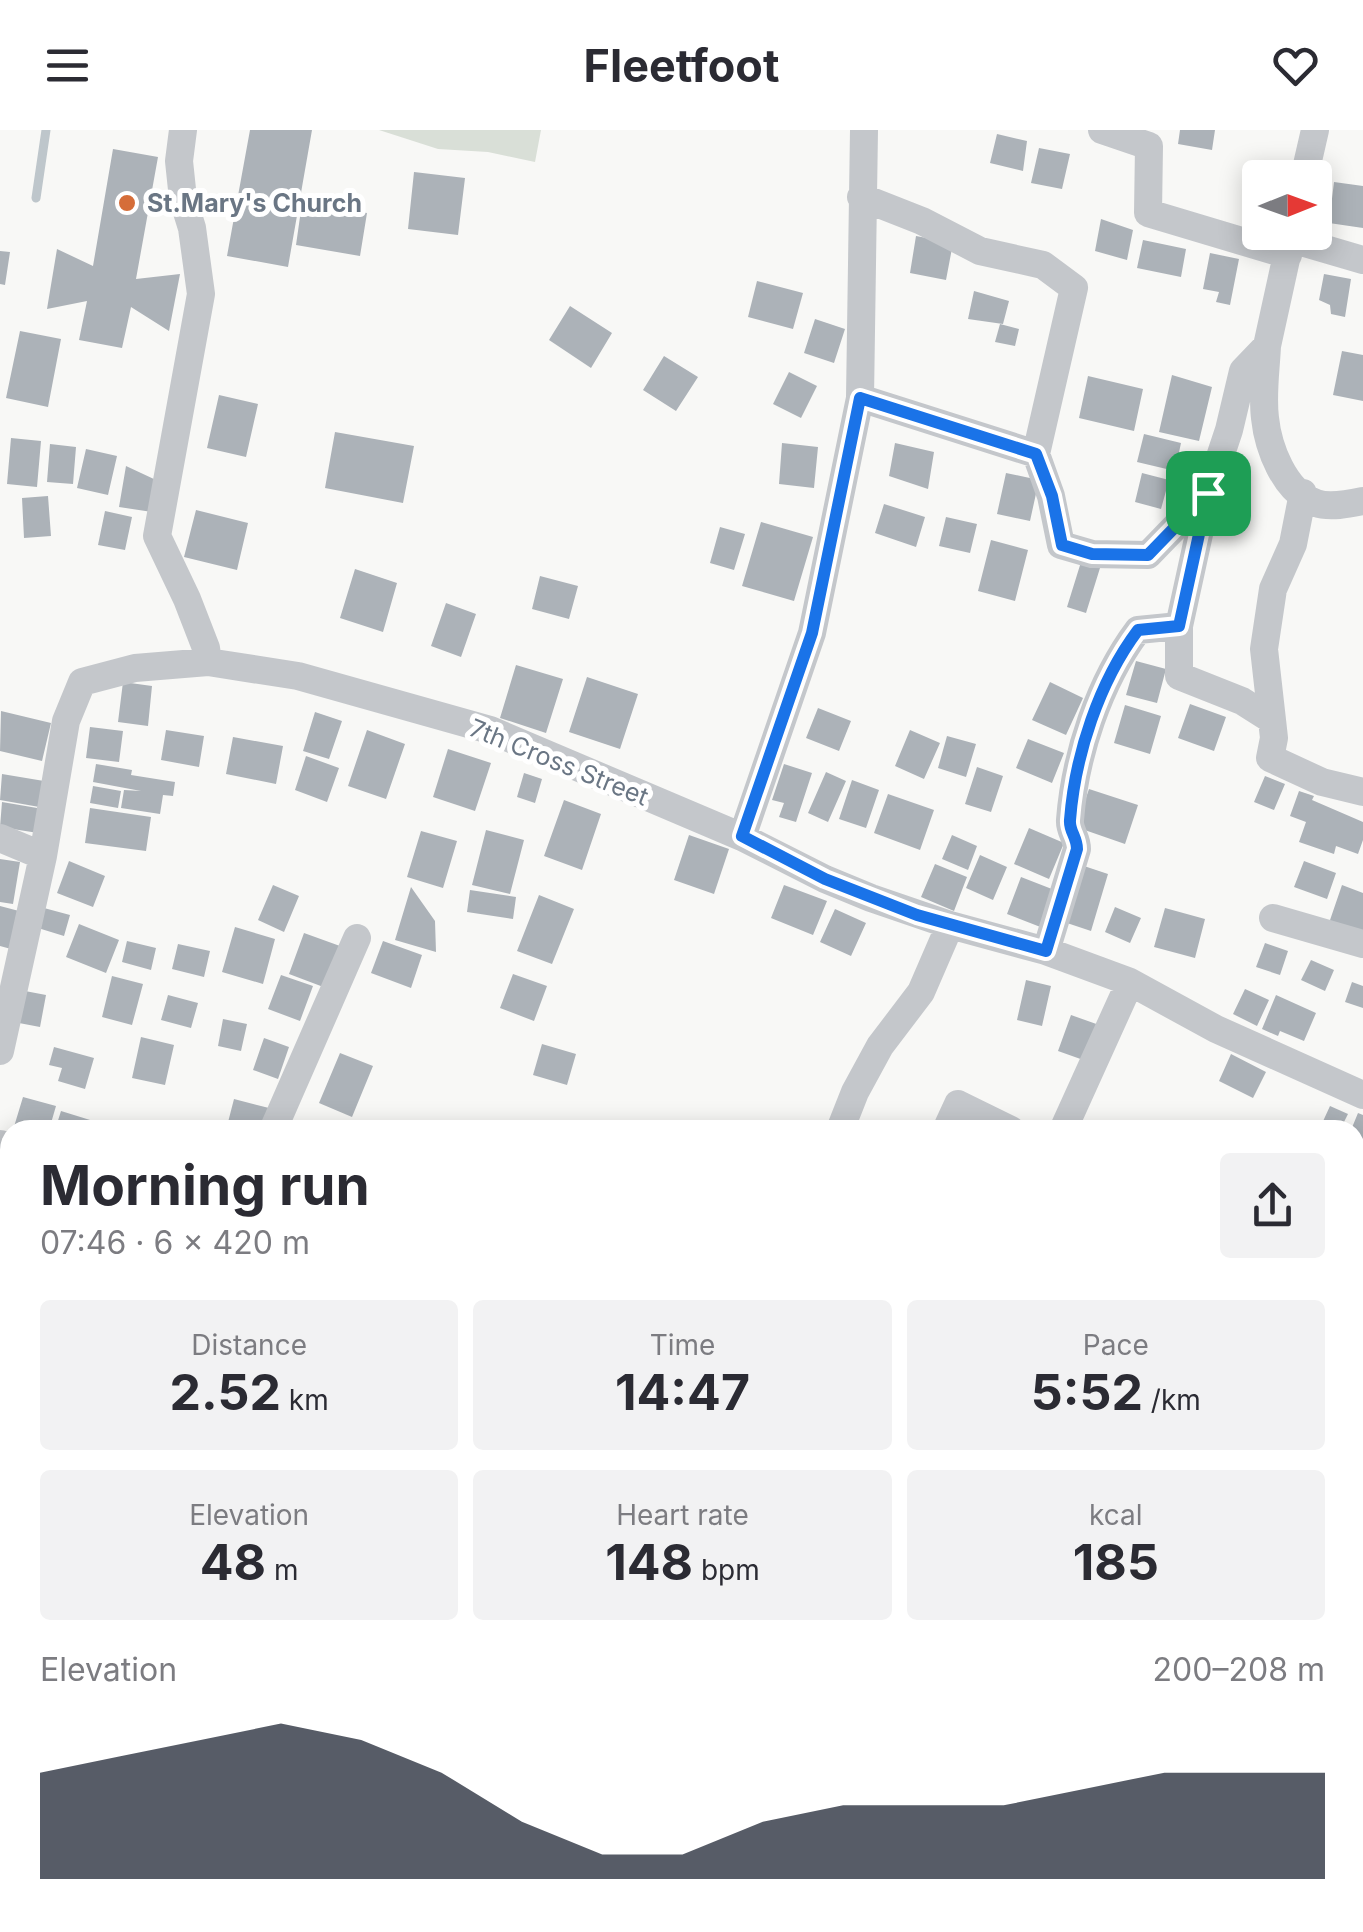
<!DOCTYPE html>
<meta charset="utf-8">
<style>
:root{--surface:#fff;--page:#f2f2f3;--text:#2b2b33;--muted:#7c7c81;--accent:#111827}
body{margin:0;font-family:Inter,sans-serif;background:var(--page);color:var(--text);height:100vh;display:flex;flex-direction:column;font-size:38px;white-space:nowrap}
*{box-sizing:border-box;margin:0}
p{font-size:32px;color:var(--muted)}
.icon{flex:none;width:55px;height:55px;fill:none;stroke:currentColor;stroke-width:2;stroke-linecap:round;stroke-linejoin:round}
.map{position:relative;flex:1;overflow:hidden}
.drawer{position:absolute;left:0px;top:990px;width:1365px;height:812px;display:flex;flex-direction:column;background:var(--surface);border-radius:30px 30px 0 0;box-shadow:0 5px 25px #0003}
.drawer>*{flex:none}
.needle{width:65px;rotate:89deg}
.fabs{position:absolute;left:1242px;top:30px;display:grid;gap:20px}
.fabs a{display:grid;place-items:center;width:90px;height:90px;border-radius:10px;background:var(--surface);box-shadow:0 5px 25px #0003;font-size:50px}
.pin{position:absolute;display:grid;place-items:center;width:85px;height:85px;color:#fff;margin:-42px;border-radius:20px;box-shadow:0 5px 15px #0006}
.round{display:grid;place-items:center;flex:none;width:105px;height:105px;border-radius:10px;background:var(--page)}
.head{display:flex;align-items:center;justify-content:space-between;height:170px;padding:0 40px}
h1{font-size:55px;font-weight:700;line-height:75px}
.stats{display:grid;grid-template-columns:repeat(3,1fr);gap:15px;height:170px;padding:10px 40px}
.stats div{display:grid;align-content:center;border-radius:10px;background:var(--page);text-align:center}
.stats b{font-size:50px;font-weight:700}
.stats small{font-size:28px;font-weight:400}
.stats p{font-size:28px}
.chart{height:280px;padding:20px 40px}
.chart p{display:flex;justify-content:space-between}
.chart svg{width:100%;height:180px;margin-top:10px;fill:var(--accent);opacity:.7}
header{display:flex;justify-content:space-between;align-items:center;height:130px;padding:0 40px;background:var(--surface);font-size:45px;font-weight:700}
.map>svg:first-child{display:block}
.built{fill:#e6e7e6}
.green{fill:#d9dfd7}
.lines{fill:none;stroke-linecap:round;stroke-linejoin:round}
.stream{stroke:#bec6cb;stroke-width:9}
.building{fill:#acb2b8}
.minor{stroke:#c4c7cb;stroke-width:28}
.route-casing{stroke:#fff;stroke-width:20}
.route{stroke:#1a73e8;stroke-width:12}
.poi-dot{fill:#d56d39;stroke:#fff;stroke-width:4}
.labels{text-anchor:middle;stroke-width:10;stroke-linejoin:round;paint-order:stroke}
.poi-label{font-size:25px;font-weight:bold;fill:#6a7684;stroke:#fff;text-anchor:start}
.street-label{font-size:25px;fill:#6a7684;stroke:#fff}
</style>
<header><svg class="icon" aria-label="menu" viewBox="0 0 24 24"><path d="M4 6h16M4 12h16M4 18h16"/></svg>Fleetfoot<svg class="icon" aria-label="heart" viewBox="0 0 24 24"><path d="M12 20l-8-8c-3-5 5-10 8-4 3-6 11-1 8 4z"/></svg></header>
<div class="map">
<svg width="1363" height="1802" viewBox="0 0 1363 1802">
<rect width="100%" height="100%" fill="#f8f8f6"/>
<path class="built" d="M 15,1792 L 333,1793 L 329,1802 L 12,1802 Z"/>
<path class="green" d="M 379,0 L 541,0 L 535,32 L 488,22 L 438,19 Z
M 550,1793 L 562,1802 L 353,1802 L 351,1793 Z"/>
<g class="lines">
<path class="stream" d="M 36,68 L 46,0"/>
</g>
<path class="building" d="M 250,0 L 312,0 L 288,137 L 227,126 Z
M 1180,0 L 1215,0 L 1212,20 L 1178,14 Z
M 997,4 L 1027,11 L 1023,41 L 990,33 Z
M 1039,18 L 1070,24 L 1062,59 L 1031,53 Z
M 113,19 L 158,27 L 136,149 L 180,144 L 169,201 L 131,177 L 122,218 L 79,210 L 87,171 L 47,179 L 57,119 L 93,136 Z
M 414,42 L 465,48 L 458,105 L 408,99 Z
M 1334,52 L 1363,56 L 1363,98 L 1329,93 Z
M 302,73 L 367,83 L 360,126 L 296,115 Z
M 1101,89 L 1133,100 L 1127,130 L 1095,121 Z
M 916,106 L 953,113 L 946,150 L 910,143 Z
M 1143,110 L 1186,119 L 1181,147 L 1137,138 Z
M 0,121 L 10,122 L 5,155 L 0,154 Z
M 1210,123 L 1239,129 L 1230,175 L 1216,172 L 1219,162 L 1203,159 Z
M 1324,144 L 1351,149 L 1345,187 L 1331,184 L 1330,175 L 1319,170 Z
M 757,151 L 803,163 L 793,199 L 748,187 Z
M 974,161 L 1009,171 L 1003,194 L 968,189 Z
M 570,176 L 612,203 L 591,238 L 549,210 Z
M 815,189 L 845,199 L 834,233 L 804,223 Z
M 1000,194 L 1019,199 L 1015,216 L 995,212 Z
M 20,201 L 61,209 L 48,277 L 6,268 Z
M 1342,221 L 1363,225 L 1363,271 L 1333,265 Z
M 664,226 L 698,247 L 676,281 L 643,260 Z
M 789,242 L 817,256 L 801,288 L 773,274 Z
M 1172,245 L 1212,257 L 1199,311 L 1159,302 Z
M 1088,246 L 1143,259 L 1134,301 L 1079,288 Z
M 219,265 L 258,274 L 246,327 L 207,318 Z
M 335,302 L 414,316 L 403,373 L 325,358 Z
M 1144,304 L 1181,313 L 1175,341 L 1137,332 Z
M 11,308 L 41,311 L 37,357 L 7,354 Z
M 782,313 L 818,317 L 814,358 L 779,354 Z
M 895,313 L 934,322 L 928,359 L 889,346 Z
M 50,314 L 76,317 L 73,354 L 47,352 Z
M 86,319 L 117,326 L 108,365 L 77,358 Z
M 126,336 L 156,350 L 152,382 L 119,377 Z
M 1006,343 L 1039,350 L 1030,391 L 997,384 Z
M 1142,343 L 1169,350 L 1161,379 L 1135,372 Z
M 48,366 L 51,406 L 24,408 L 22,368 Z
M 884,374 L 925,387 L 916,417 L 875,403 Z
M 196,380 L 248,393 L 237,440 L 184,427 Z
M 105,381 L 132,387 L 125,420 L 98,415 Z
M 946,387 L 977,394 L 970,423 L 939,416 Z
M 761,392 L 813,407 L 794,471 L 742,456 Z
M 720,397 L 745,404 L 734,440 L 710,433 Z
M 991,410 L 1028,420 L 1015,471 L 978,461 Z
M 1081,432 L 1100,438 L 1086,483 L 1067,477 Z
M 355,439 L 397,453 L 383,502 L 340,488 Z
M 540,446 L 578,456 L 569,489 L 532,479 Z
M 446,473 L 476,484 L 461,527 L 431,516 Z
M 1136,531 L 1166,539 L 1157,573 L 1126,565 Z
M 516,535 L 563,549 L 546,603 L 500,588 Z
M 587,547 L 638,564 L 620,619 L 569,602 Z
M 123,552 L 152,556 L 148,596 L 118,592 Z
M 1050,552 L 1083,568 L 1066,605 L 1032,590 Z
M 1190,574 L 1226,587 L 1214,621 L 1178,608 Z
M 1125,575 L 1161,586 L 1150,624 L 1114,613 Z
M 818,578 L 851,591 L 839,621 L 806,608 Z
M 1,581 L 51,593 L 42,631 L 0,621 Z
M 315,582 L 342,591 L 329,629 L 303,621 Z
M 90,597 L 123,601 L 119,632 L 86,628 Z
M 166,600 L 204,606 L 199,637 L 161,630 Z
M 367,600 L 405,614 L 386,669 L 348,656 Z
M 910,600 L 940,613 L 924,649 L 895,636 Z
M 947,606 L 976,614 L 966,647 L 938,638 Z
M 233,607 L 283,616 L 276,654 L 226,644 Z
M 1028,609 L 1064,623 L 1052,653 L 1016,638 Z
M 448,619 L 491,633 L 475,681 L 433,667 Z
M 306,626 L 339,638 L 327,672 L 295,660 Z
M 96,634 L 132,640 L 131,645 L 175,652 L 173,666 L 163,665 L 160,684 L 121,678 L 124,660 L 141,661 L 93,652 Z
M 784,634 L 812,643 L 796,692 L 779,687 L 784,673 L 772,670 Z
M 977,637 L 1003,646 L 991,682 L 965,674 Z
M 826,642 L 846,651 L 828,692 L 808,683 Z
M 524,643 L 542,649 L 535,673 L 517,667 Z
M 2,644 L 50,652 L 45,678 L 0,670 Z
M 1265,646 L 1285,654 L 1274,680 L 1254,672 Z
M 852,650 L 879,660 L 866,698 L 839,689 Z
M 93,656 L 121,661 L 118,678 L 90,673 Z
M 1089,659 L 1138,675 L 1125,714 L 1076,697 Z
M 1299,661 L 1314,666 L 1312,670 L 1363,692 L 1363,710 L 1358,724 L 1336,716 L 1334,724 L 1299,712 L 1306,692 L 1290,686 Z
M 888,664 L 934,680 L 920,720 L 874,703 Z
M 564,670 L 601,684 L 582,740 L 544,726 Z
M 2,672 L 43,679 L 38,703 L 0,697 Z
M 90,678 L 151,687 L 146,721 L 85,713 Z
M 1029,698 L 1064,713 L 1049,749 L 1014,734 Z
M 486,700 L 524,710 L 510,764 L 472,755 Z
M 421,701 L 457,711 L 443,758 L 407,747 Z
M 689,705 L 729,719 L 714,764 L 674,750 Z
M 952,705 L 977,716 L 968,740 L 942,729 Z
M 980,725 L 1007,737 L 993,770 L 966,758 Z
M 0,729 L 20,732 L 13,774 L 0,772 Z
M 69,731 L 105,746 L 93,777 L 57,763 Z
M 1304,731 L 1336,743 L 1327,769 L 1294,757 Z
M 935,734 L 967,747 L 954,781 L 921,767 Z
M 1081,735 L 1108,744 L 1091,801 L 1064,792 Z
M 1021,747 L 1057,761 L 1043,798 L 1007,784 Z
M 273,755 L 299,766 L 284,802 L 258,790 Z
M 784,755 L 827,771 L 813,805 L 771,788 Z
M 1342,755 L 1363,763 L 1363,801 L 1329,793 Z
M 411,757 L 435,791 L 436,822 L 395,810 Z
M 470,760 L 516,767 L 513,789 L 467,782 Z
M 539,765 L 574,779 L 552,834 L 517,821 Z
M 0,776 L 19,781 L 11,819 L 0,816 Z
M 1115,777 L 1141,788 L 1130,813 L 1105,802 Z
M 44,778 L 70,785 L 64,806 L 38,798 Z
M 1165,778 L 1205,789 L 1195,828 L 1154,817 Z
M 835,779 L 866,793 L 851,826 L 820,812 Z
M 79,794 L 119,810 L 106,843 L 66,827 Z
M 235,797 L 275,809 L 263,854 L 222,842 Z
M 304,803 L 340,816 L 334,861 L 289,844 Z
M 127,811 L 156,818 L 151,840 L 122,832 Z
M 383,811 L 422,825 L 411,858 L 371,843 Z
M 1265,813 L 1288,821 L 1280,845 L 1256,837 Z
M 178,814 L 210,821 L 204,847 L 172,839 Z
M 1311,830 L 1334,840 L 1325,861 L 1301,850 Z
M 513,844 L 547,856 L 534,891 L 500,878 Z
M 281,845 L 313,856 L 300,891 L 268,879 Z
M 112,846 L 143,854 L 132,895 L 102,887 Z
M 1026,850 L 1051,856 L 1042,896 L 1017,890 Z
M 1352,852 L 1363,856 L 1363,878 L 1345,872 Z
M 1245,859 L 1269,870 L 1257,896 L 1233,884 Z
M 25,861 L 46,865 L 40,897 L 19,893 Z
M 168,865 L 198,873 L 191,898 L 161,890 Z
M 1276,865 L 1316,883 L 1304,911 L 1280,901 L 1278,906 L 1262,899 Z
M 1071,885 L 1102,896 L 1089,932 L 1058,921 Z
M 223,889 L 247,894 L 241,921 L 218,916 Z
M 141,907 L 174,915 L 165,955 L 132,948 Z
M 264,908 L 289,917 L 278,949 L 253,940 Z
M 542,914 L 576,924 L 567,955 L 533,945 Z
M 54,917 L 94,928 L 85,959 L 58,951 L 62,938 L 49,935 Z
M 340,923 L 373,936 L 352,987 L 319,973 Z
M 1231,924 L 1266,942 L 1253,968 L 1219,951 Z
M 23,967 L 56,976 L 49,1000 L 13,1000 Z
M 234,969 L 269,978 L 263,1000 L 226,1000 Z
M 1330,976 L 1348,984 L 1340,1000 L 1319,1000 Z
M 61,981 L 103,994 L 101,1000 L 55,1000 Z
M 1358,983 L 1363,985 L 1363,1026 L 1355,1023 L 1355,1000 L 1351,1000 Z
M 10,1028 L 10,1077 L 0,1073 L 0,1053 Z
M 10,1081 L 10,1128 L 0,1124 L 0,1104 Z
M 1355,1123 L 1363,1126 L 1363,1179 L 1355,1176 Z
M 5,1209 L 10,1211 L 10,1243 L 0,1239 L 0,1220 Z
M 1355,1521 L 1363,1525 L 1363,1548 L 1355,1567 Z
M 1355,1621 L 1363,1624 L 1363,1652 L 1358,1665 L 1355,1664 Z
M 76,1792 L 117,1792 L 129,1799 L 128,1802 L 71,1802 Z
M 274,1792 L 329,1792 L 325,1802 L 282,1802 L 284,1798 Z"/>
<g class="lines">
<path class="minor" d="M 183,0 L 179,31 L 183,69 L 192,98 L 201,164 L 157,406 L 187,469 L 206,518 L 208,532
M 1102,0 L 1149,16 L 1148,83 L 1288,125
M 1304,48 L 1315,0
M 861,67 L 922,91 L 980,121 L 1043,135 L 1074,158 L 1036,324 L 1051,366 L 1061,415 L 1092,424 L 1148,425 L 1208,363
M 1291,109 L 1363,130
M 1267,216 C 1266,239 1262,264 1265,288 C 1268,317 1284,362 1316,373 C 1329,378 1349,374 1363,371
M 860,268 L 1036,324
M 1179,496 L 1179,546 L 1242,571 L 1272,590 L 1274,608 L 1270,628 L 1322,652 L 1363,662
M 1272,590 L 1264,519 L 1273,459 L 1293,414 L 1303,363
M 742,707 L 812,503 L 860,268 L 864,0
M 0,708 L 43,726
M 1273,788 L 1363,814
M 1046,821 L 1077,719 C 1077,707 1069,701 1070,690 C 1075,625 1099,552 1138,500 L 1179,496 L 1208,363 L 1229,300 L 1243,241 L 1267,216 L 1292,102
M 0,921 L 43,726 L 66,591 L 82,552 L 135,538 L 208,532 L 298,546 L 490,600 L 742,707 L 825,749 L 871,768 L 950,795 L 1046,821 L 1130,852 L 1216,899 L 1363,965
M 273,1000 L 357,808
M 840,1000 L 855,962 L 880,916 L 921,862 L 950,795
M 946,1000 L 958,974 L 1011,1000
M 1063,1000 L 1130,852
M 0,1014 L 10,1017
M 1355,1097 L 1363,1101
M 1355,1266 L 1363,1269
M 1355,1429 L 1363,1410
M 1355,1601 L 1363,1604
M 0,1628 L 10,1631
M 1355,1738 L 1363,1742
M 1077,1792 L 1101,1802
M 5,1802 L 10,1785
M 1197,1802 L 1201,1792"/>
</g>
<g class="lines">
<g class="route-casing">
<path id="route" d="M 860,268 L 1036,324 L 1052,366 L 1062,415 L 1092,424 L 1148,425 L 1208,363 L 1179,496 L 1138,500 C 1099,552 1075,625 1070,690 C 1069,701 1077,707 1077,719 L 1046,821 L 917,785 L 825,749 L 742,706 L 812,503 Z"/>
</g>
<use href="#route" class="route"/>
</g>
<circle class="poi-dot" cx="127" cy="73" r="10"/>
<g class="labels">
<g class="poi-label">
<text x="147" y="82">St.Mary's Church</text>
</g>
<g class="street-label">
<text transform="translate(559 632) rotate(22)" y="9">7th Cross Street</text>
</g>
</g>
</svg>
<div class="fabs">
<a><svg class="needle" viewBox="-14 -14 28 28"><path d="M0-13l5 13h-10z" fill="#e53935"/><path d="M0 13l5-13h-10z" fill="#7c7c81"/></svg></a>
</div>
<div class="pin" style="left:1208px;top:363px;background:#1e9e55"><svg class="icon" aria-label="arrive" viewBox="0 0 24 24"><path d="M6 21V4h12l-3 4 3 4H6"/></svg></div>
<section class="drawer">
<div class="head"><div><h1>Morning run</h1><p>07:46 · 6 × 420 m</p></div><a class="round"><svg class="icon" aria-label="share" viewBox="0 0 24 24"><path d="M12 15V3M7 8l5-5 5 5M5 13v7h14v-7"/></svg></a></div>
<div class="stats">
<div><p>Distance</p><b>2.52<small> km</small></b></div>
<div><p>Time</p><b>14:47</b></div>
<div><p>Pace</p><b>5:52<small> /km</small></b></div>
</div>
<div class="stats">
<div><p>Elevation</p><b>48<small> m</small></b></div>
<div><p>Heart rate</p><b>148<small> bpm</small></b></div>
<div><p>kcal</p><b>185</b></div>
</div>
<div class="chart"><p><span>Elevation</span>200–208 m</p>
<svg viewBox="0 0 160 44" preserveAspectRatio="none"><path d="M0 44V18L10 14L20 10L30 6L40 10L50 18L60 30L70 38L80 38L90 30L100 26L110 26L120 26L130 22L140 18L150 18L160 18V44z"/></svg>
</div>
</section>
</div>
